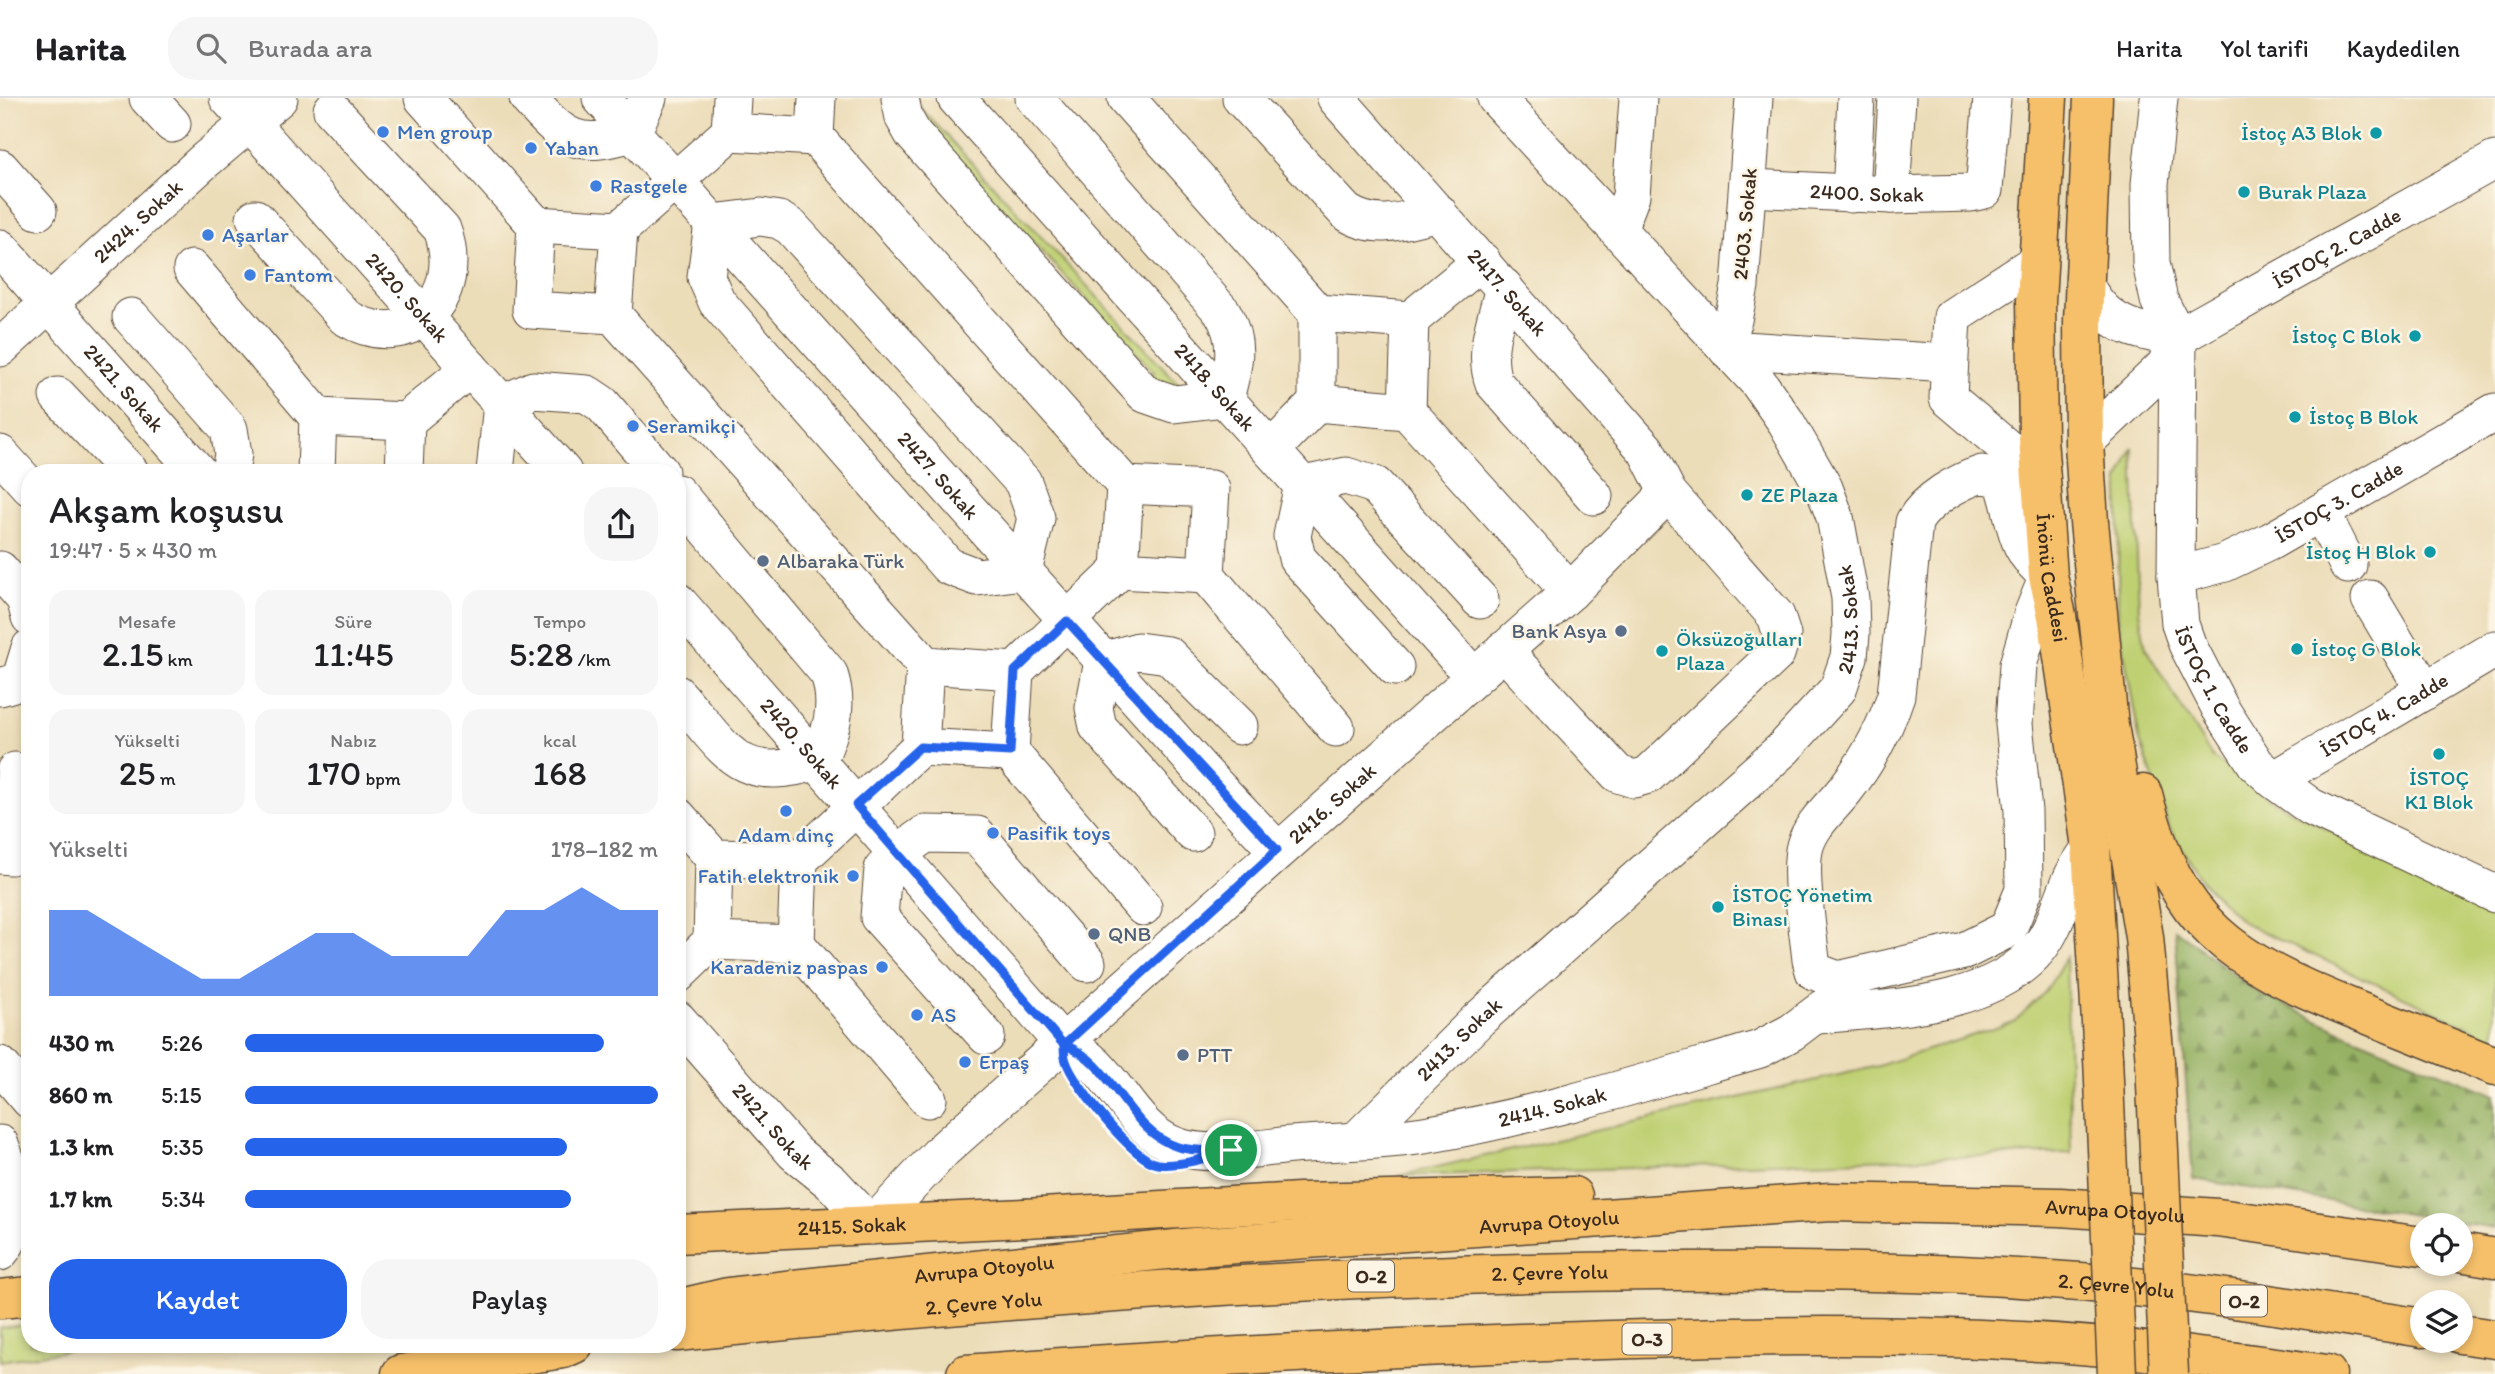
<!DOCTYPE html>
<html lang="tr">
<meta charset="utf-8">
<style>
:root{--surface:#fff;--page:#f6f6f6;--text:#202124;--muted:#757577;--line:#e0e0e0;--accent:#2563eb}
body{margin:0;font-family:Itim,sans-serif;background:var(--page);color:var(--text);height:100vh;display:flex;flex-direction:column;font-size:26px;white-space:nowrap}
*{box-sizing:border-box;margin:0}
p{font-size:23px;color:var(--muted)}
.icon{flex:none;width:38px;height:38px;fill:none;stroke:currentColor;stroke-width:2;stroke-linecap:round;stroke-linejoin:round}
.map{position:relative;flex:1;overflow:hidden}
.panel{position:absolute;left:21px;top:366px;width:665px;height:889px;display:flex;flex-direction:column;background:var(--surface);border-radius:28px;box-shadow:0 4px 10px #0003}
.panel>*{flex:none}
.controls{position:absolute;left:2410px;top:1115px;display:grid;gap:14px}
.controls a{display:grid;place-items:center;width:63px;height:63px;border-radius:50%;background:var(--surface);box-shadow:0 4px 10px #0003;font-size:35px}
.pin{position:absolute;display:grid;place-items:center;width:60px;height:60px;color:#fff;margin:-30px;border:4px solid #fff;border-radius:50%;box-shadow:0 2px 7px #0007}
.round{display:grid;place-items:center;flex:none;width:74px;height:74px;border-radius:28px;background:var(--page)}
.head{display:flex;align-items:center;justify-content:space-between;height:119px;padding:0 28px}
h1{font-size:38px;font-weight:600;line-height:52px}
.metrics{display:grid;grid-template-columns:repeat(3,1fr);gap:10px;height:119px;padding:7px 28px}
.metrics div{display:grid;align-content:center;border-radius:18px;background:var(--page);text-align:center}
.metrics b{font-size:35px;font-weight:600}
.metrics small{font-size:19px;font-weight:400}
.metrics p{font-size:19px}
.chart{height:196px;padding:14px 28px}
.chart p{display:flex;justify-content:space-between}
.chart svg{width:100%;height:126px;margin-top:7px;fill:var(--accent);opacity:.7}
.primary-button{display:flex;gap:14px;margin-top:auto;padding:14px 28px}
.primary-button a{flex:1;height:80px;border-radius:28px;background:var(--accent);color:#fff;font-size:28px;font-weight:600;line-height:80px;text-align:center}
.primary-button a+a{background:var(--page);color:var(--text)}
ul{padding:0 28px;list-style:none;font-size:23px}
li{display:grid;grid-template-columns:112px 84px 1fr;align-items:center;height:52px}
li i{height:18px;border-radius:9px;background:var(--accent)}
header{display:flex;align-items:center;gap:42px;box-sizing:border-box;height:98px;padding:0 35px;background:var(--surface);border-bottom:2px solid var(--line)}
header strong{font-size:33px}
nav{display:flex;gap:38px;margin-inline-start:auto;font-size:24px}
.search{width:490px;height:63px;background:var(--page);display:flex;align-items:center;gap:18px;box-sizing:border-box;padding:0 24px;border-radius:28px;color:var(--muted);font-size:26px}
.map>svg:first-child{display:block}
.green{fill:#bfd073;stroke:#7d7d48;stroke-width:2}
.forest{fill:url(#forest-firs);stroke:#696e42;stroke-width:2}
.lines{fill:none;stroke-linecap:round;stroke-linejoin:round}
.minor-casing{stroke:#564535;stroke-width:39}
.major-casing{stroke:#564535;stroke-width:41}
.highway-casing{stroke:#564535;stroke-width:41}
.minor{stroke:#fff;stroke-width:37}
.major{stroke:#f6c06b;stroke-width:38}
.highway{stroke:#f6c06b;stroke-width:38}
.highway-bridge-casing{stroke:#564535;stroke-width:41;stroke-linecap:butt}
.highway-bridge{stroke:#f6c06b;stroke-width:38}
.route-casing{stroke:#fff;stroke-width:14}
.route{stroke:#2563eb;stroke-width:9}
.shop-dot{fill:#3f7fe0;stroke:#fcf5e5;stroke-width:2.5}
.culture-dot{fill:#0f9aa8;stroke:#fcf5e5;stroke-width:2.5}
.service-dot{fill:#5c6f8a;stroke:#fcf5e5;stroke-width:2.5}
.labels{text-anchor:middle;stroke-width:5;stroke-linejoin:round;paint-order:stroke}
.shield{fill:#fcf5e5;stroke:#75675a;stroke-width:2}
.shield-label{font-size:19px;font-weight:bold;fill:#3b2a1e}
.shop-label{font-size:21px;fill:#366cbe;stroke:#fcf5e5;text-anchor:start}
.culture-label{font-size:21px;fill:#0d838f;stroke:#fcf5e5;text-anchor:start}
.street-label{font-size:21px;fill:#3b2a1e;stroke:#fcf5e5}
.service-label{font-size:21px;fill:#4e5e75;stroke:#fcf5e5;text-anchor:start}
</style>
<header>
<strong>Harita</strong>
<div class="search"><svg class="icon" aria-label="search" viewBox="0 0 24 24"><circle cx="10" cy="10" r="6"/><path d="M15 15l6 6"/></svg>Burada ara</div>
<nav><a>Harita</a><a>Yol tarifi</a><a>Kaydedilen</a></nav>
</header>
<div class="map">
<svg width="2495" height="1276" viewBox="0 0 2495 1276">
<defs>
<pattern id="forest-firs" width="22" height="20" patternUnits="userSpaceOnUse" patternTransform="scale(1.75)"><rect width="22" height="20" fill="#97b265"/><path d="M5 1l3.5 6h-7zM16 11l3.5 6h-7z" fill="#7c9153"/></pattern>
</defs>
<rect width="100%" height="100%" fill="#fcf5e5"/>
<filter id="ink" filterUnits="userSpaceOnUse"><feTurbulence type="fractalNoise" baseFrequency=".0143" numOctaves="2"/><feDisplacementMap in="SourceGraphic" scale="14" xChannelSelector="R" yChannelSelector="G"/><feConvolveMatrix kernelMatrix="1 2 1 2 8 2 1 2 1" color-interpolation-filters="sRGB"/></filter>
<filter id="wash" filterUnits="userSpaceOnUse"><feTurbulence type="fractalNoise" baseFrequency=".00686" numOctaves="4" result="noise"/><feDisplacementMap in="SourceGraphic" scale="28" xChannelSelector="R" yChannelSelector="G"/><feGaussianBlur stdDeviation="1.57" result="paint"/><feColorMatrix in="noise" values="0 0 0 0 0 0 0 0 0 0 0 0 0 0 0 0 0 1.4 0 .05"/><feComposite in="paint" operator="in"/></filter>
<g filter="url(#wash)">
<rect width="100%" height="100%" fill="#ecddb9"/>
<path class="green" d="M 917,6 L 1188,296 L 1145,288 L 1154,274 L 910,12 Z
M 2133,349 L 2139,513 L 2146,551 L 2212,659 L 2280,707 L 2495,816 L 2495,941 L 2244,825 L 2203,785 L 2170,731 L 2139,639 L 2118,520 L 2119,382 Z
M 2066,859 L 2071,1055 L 1398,1078 L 1878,968 L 2014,924 L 2046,893 Z
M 30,1226 L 30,1246 L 110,1246 L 0,1263 L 0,1230 Z"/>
<path class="forest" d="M 2175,831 L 2255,893 L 2349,937 L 2495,997 L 2495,1130 L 2193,1081 Z"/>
</g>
<g filter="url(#ink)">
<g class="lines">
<g class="minor-casing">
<g id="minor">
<path d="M 148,0 L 172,26"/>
<path id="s1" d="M 228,0 L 563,374"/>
<path d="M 423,0 L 536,127 L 619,132 L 613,217"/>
<path d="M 528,0 C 565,42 577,51 632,35 L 648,0"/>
<path id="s2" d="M 601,0 L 1202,673 L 1277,752"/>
<path d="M 732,0 L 730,34 L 815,39 L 1125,387 L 1120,472 L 1206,477"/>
<path d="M 900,0 L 904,20 L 913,36 L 1145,296 L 1174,306 L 1225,300 C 1234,268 1240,245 1223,215 L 1034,0"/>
<path id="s3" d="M 956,0 L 1473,578"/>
<path d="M 1126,0 L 1317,215 L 1317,305 L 1407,313 L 1410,222 L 1317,215"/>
<path d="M 1241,0 L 1346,114 C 1377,134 1405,122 1438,114"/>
<path id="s4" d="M 1336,0 L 1646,352 L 1668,395 L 1776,518 L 1782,537 L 1776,556 L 1648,677 L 1634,681 L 1618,676 L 1503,552"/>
<path d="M 1754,0 L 1740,188 L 1727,251 L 1949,265"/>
<path id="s5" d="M 2159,0 L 2150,86 L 2151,165 L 2159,202 L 2178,239 L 2176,478 L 2180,526 L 2187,546 L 2220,610 L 2256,666 L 2274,682 L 2311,709 L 2495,796"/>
<path d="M 815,39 L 817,0"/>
<path d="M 0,70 L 38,113"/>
<path id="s6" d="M 1750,90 L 1891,97 L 1971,95 L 1984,92 L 1992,0"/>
<path d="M 1851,96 L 1856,0"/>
<path d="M 1891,97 L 1897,0"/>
<path d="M 761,119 L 779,122 L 791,129 L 1023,384 L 1036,420 L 1023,473 L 977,479 L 948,468 L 717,204 L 706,179 L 713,125 Z"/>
<path d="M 255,120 L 345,219 C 410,259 467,198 442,131 L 332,12"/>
<path d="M 536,127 L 531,212 L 613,217 L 925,567 L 1015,573 L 1010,654 L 1143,809"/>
<path d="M 619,132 L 730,34"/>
<path d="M 1618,132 L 1631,98 L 1638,0"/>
<path id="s7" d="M 0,150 L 198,374"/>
<path d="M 2038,163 L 1952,219 L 1948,300 L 2041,379"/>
<path d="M 192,171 L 318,319 L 316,374"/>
<path d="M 2084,185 C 2105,228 2134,233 2178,239"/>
<path d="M 1504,189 C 1497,220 1482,254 1494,285 L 1594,398"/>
<path d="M 131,219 L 229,331 L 233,356 L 230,374"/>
<path d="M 1410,222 L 1482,163"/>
<path id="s8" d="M 2178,239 L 2495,62"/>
<path id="s9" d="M 0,250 L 203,64 L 279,0"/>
<path d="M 58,298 L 130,374"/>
<path d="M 1407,313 L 1570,494"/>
<path d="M 318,319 L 406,323 L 404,374"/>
<path d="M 406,323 L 470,270"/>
<path d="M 2084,345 L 2165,268 L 2178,240"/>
<path d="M 1271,352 L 1317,305"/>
<path d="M 0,356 L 30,389"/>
<path d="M 495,374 L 502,306 L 533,292 L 587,296 L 602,306 L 660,374"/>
<path d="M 1982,376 L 1998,380 L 2004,386 C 2017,425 2013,451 2048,478 L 2033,515 L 2018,567 L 2014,626 L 2023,713 L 2024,792 L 2008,831 L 1964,853 L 1838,882 L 1814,873 L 1811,862 C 1808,833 1798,773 1805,748 C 1811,726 1831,710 1845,692 C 1867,664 1885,631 1896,597 L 1914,424 C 1927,401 1957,384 1982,376 Z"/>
<path d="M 1125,387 L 1211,391 L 1206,477 L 1336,630"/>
<path d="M 677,395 L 829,576 C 840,609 831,633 818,663 C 736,688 728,652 677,596"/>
<path d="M 2321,414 L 2348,467"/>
<path d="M 0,472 L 25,501 L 30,519"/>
<path id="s10" d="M 2176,478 L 2225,465 L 2271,443 L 2495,314"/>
<path d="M 2370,501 L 2425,593"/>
<path id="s11" d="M 677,503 L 1064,947"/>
<path d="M 925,567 L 920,649 L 1010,654"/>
<path d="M 1395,569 L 1297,460 L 1292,438 L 1303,387 L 1346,378 L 1375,387 L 1480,502"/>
<path d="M 1015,573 L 1120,472"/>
<path d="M 0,589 L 20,583 L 30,550"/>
<path id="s12" d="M 2274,682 L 2495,551"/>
<path d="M 677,718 L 714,760"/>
<path d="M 1193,735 L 1098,629 L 1094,610 L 1103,563 L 1138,553 L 1168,557 L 1239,628"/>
<path d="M 0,757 L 11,758 L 15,673"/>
<path d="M 712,843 L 796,846 L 799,762 L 920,649"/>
<path d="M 796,846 L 928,1001"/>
<path d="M 677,877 L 712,843 L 714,760 L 799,762"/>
<path d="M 1818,917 C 1888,910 1991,909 2039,850 C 2055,830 2061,804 2071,782 C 2076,770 2084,760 2091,749"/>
<path id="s13" d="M 677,921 L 795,1055 L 832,1085 L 872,1128 L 943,1052 L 1570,494 L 1668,395"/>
<path d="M 986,938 L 879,819 L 883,771 L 898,755 L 925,736 L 977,737 L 1087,865"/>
<path id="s14" d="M 1064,947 C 1113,963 1126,1030 1176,1048 C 1207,1060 1260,1050 1292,1047 C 1338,1043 1386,1044 1430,1036 C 1542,1017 1652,982 1760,951 L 1792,934 L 1832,904 L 1838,882"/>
<path d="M 0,967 L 30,1002"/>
<path id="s15" d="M 1358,1041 L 1479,921 L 1783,651 L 1838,591 L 1849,559 L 1851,536 L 1850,500 L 1835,419 L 1824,390 L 1786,324 L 1758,284 L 1496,0"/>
<path d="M 0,1046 C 13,1078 25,1125 0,1154"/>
</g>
</g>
<g class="major-casing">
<g id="major">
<path id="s16" d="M 677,1136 L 1025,1120"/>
<path d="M 0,1201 L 30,1198"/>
</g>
</g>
<g class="highway-casing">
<g id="highway">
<path id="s17" d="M 2048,0 L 2036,203 L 2038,340 L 2048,478 L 2057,518 L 2091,749 L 2103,960"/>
<path d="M 2093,0 L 2083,223 L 2084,345 L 2089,424 L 2109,627 L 2144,839 L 2155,964"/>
<path d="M 2143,696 C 2175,827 2232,862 2351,910 C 2399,929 2447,949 2495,968"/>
<path d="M 1025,1120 L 1299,1104 L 1573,1098"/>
<path d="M 2460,1154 L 2495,1160"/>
<path id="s18" d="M 677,1211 L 728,1199 L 801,1190 L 1195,1149 L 1830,1104 L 2060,1109 L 2218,1120 L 2422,1148"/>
<path id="s19" d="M 677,1234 C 1004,1200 1331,1175 1660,1173 C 1795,1172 1930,1173 2065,1183 C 2184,1191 2303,1211 2422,1230"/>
<path d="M 2460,1236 L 2495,1241"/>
<path d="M 401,1276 L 563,1251 L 574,1246"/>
<path d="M 966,1276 C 1151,1262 1335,1252 1520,1245 C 1687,1239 1854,1234 2021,1243 C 2123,1248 2226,1262 2327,1276"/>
</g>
</g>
<use href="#minor" class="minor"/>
<use href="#major" class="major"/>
<use href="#highway" class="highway"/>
<g class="highway-bridge-casing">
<path id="highway-bridge" d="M 2103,960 L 2117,1276
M 2155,964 L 2169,1276"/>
</g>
<use href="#highway-bridge" class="highway-bridge"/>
</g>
</g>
<g class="lines" filter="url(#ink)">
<g class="route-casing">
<path id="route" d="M 1231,1052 C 1215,1052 1194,1054 1178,1049 C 1126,1033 1114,963 1064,947 L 856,707 L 920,649 L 1010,654 L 1015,573 L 1067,523 L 1277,752 L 1064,947 C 1064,952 1064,958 1066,963 C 1073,986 1134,1063 1158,1066 C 1182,1069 1208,1059 1231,1052"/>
</g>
<use href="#route" class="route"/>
</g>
<g class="shop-dot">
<circle cx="383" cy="34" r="7"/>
<circle cx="531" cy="50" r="7"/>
<circle cx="596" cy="88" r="7"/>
<circle cx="208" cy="137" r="7"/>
<circle cx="250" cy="177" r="7"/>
<circle cx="633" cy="328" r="7"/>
<circle cx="786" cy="713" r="7"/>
<circle cx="993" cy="735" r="7"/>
<circle cx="853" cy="778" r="7"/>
<circle cx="882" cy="869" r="7"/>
<circle cx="917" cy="917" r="7"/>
<circle cx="965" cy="964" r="7"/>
</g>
<g class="culture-dot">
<circle cx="2376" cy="35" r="7"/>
<circle cx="2244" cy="94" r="7"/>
<circle cx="2415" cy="238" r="7"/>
<circle cx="2295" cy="319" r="7"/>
<circle cx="1747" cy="397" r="7"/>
<circle cx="2430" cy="454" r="7"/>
<circle cx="2297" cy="551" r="7"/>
<circle cx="1662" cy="553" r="7"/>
<circle cx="2439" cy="656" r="7"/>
<circle cx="1718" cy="809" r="7"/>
</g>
<g class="service-dot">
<circle cx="763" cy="463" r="7"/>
<circle cx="1621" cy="533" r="7"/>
<circle cx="1094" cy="836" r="7"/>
<circle cx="1183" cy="957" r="7"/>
</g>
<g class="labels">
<g class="shield">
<rect x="1348" y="1162.5" width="46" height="31" rx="5"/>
<rect x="2221" y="1187.5" width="46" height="31" rx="5"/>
<rect x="1622.5" y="1225.5" width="49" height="31" rx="5"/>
</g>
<g class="shield-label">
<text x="1371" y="1185">O-2</text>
<text x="2244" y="1210">O-2</text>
<text x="1647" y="1248">O-3</text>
</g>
<g class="shop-label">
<text x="397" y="41">Men group</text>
<text x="545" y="57">Yaban</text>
<text x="610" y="95">Rastgele</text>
<text x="222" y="144">Aşarlar</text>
<text x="264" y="184">Fantom</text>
<text x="647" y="335">Seramikçi</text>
<text x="1007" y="742">Pasifik toys</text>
<text x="786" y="744" text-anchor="middle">Adam dinç</text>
<text x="839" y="785" text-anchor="end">Fatih elektronik</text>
<text x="868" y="876" text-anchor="end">Karadeniz paspas</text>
<text x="931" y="924">AS</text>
<text x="979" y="971">Erpaş</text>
</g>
<g class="culture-label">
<text x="2362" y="42" text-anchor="end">İstoç A3 Blok</text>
<text x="2258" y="101">Burak Plaza</text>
<text x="2401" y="245" text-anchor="end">İstoç C Blok</text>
<text x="2309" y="326">İstoç B Blok</text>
<text x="1761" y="404">ZE Plaza</text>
<text x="2416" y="461" text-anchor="end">İstoç H Blok</text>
<text x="1676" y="548">Öksüzoğulları<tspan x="1676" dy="24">Plaza</tspan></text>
<text x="2311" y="558">İstoç G Blok</text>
<text x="2439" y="687" text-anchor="middle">İSTOÇ<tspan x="2439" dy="24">K1 Blok</tspan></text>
<text x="1732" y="804">İSTOÇ Yönetim<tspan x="1732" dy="24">Binası</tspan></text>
</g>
<g class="street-label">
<text dy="7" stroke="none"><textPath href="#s6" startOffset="117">2400. Sokak</textPath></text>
<text dy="7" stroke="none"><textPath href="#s9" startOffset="187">2424. Sokak</textPath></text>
<text transform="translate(1745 126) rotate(-85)" y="7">2403. Sokak</text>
<text dy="7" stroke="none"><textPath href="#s8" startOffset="182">İSTOÇ 2. Cadde</textPath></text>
<text dy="7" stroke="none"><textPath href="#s4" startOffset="259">2417. Sokak</textPath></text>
<text dy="7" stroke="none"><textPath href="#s1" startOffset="268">2420. Sokak</textPath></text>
<text dy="7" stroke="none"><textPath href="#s3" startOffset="388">2418. Sokak</textPath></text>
<text dy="7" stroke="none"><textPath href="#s7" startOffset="187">2421. Sokak</textPath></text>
<text dy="7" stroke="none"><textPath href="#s2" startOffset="506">2427. Sokak</textPath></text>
<text dy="7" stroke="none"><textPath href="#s10" startOffset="180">İSTOÇ 3. Cadde</textPath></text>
<text dy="7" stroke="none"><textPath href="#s17" startOffset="481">İnönü Caddesi</textPath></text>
<text dy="7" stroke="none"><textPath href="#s15" startOffset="730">2413. Sokak</textPath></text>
<text dy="7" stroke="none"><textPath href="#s5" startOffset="606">İSTOÇ 1. Cadde</textPath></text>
<text dy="7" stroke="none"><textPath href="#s12" startOffset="128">İSTOÇ 4. Cadde</textPath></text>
<text dy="7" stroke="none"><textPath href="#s11" startOffset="189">2420. Sokak</textPath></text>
<text dy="7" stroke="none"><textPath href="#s13" startOffset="910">2416. Sokak</textPath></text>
<text dy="7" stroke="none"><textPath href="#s15" startOffset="142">2413. Sokak</textPath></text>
<text dy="7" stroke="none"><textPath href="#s14" startOffset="534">2414. Sokak</textPath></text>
<text dy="7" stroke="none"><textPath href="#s13" startOffset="144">2421. Sokak</textPath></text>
<text dy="7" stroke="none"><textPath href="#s18" startOffset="1444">Avrupa Otoyolu</textPath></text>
<text dy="7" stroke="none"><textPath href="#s18" startOffset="877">Avrupa Otoyolu</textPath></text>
<text dy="7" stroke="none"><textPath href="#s16" startOffset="175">2415. Sokak</textPath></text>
<text dy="7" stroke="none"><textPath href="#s18" startOffset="310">Avrupa Otoyolu</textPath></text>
<text dy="7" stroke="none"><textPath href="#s19" startOffset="875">2. Çevre Yolu</textPath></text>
<text dy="7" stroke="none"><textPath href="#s19" startOffset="1442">2. Çevre Yolu</textPath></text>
<text dy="7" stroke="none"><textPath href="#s19" startOffset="308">2. Çevre Yolu</textPath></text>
</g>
<g class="service-label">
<text x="777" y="470">Albaraka Türk</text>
<text x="1607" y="540" text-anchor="end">Bank Asya</text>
<text x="1108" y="843">QNB</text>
<text x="1197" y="964">PTT</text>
</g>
</g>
</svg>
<div class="controls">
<a><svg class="icon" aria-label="locate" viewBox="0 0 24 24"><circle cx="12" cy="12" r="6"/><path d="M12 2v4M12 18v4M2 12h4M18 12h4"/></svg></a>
<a><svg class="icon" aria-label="layers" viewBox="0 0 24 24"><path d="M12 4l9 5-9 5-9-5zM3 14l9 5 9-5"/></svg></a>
</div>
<div class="pin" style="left:1231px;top:1052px;background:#1e9e55"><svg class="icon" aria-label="arrive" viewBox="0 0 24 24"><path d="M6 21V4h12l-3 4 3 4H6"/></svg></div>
<section class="panel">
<div class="head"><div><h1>Akşam koşusu</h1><p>19:47 · 5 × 430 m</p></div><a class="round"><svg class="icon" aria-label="share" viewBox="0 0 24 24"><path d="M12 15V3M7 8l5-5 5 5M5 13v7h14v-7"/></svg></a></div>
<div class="metrics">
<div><p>Mesafe</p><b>2.15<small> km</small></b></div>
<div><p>Süre</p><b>11:45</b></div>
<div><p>Tempo</p><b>5:28<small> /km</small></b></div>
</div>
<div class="metrics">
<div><p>Yükselti</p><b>25<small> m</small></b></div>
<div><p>Nabız</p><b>170<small> bpm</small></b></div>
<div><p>kcal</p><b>168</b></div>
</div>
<div class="chart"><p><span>Yükselti</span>178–182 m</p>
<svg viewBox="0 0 160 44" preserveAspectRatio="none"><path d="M0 44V14L10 14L20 22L30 30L40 38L50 38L60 30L70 22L80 22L90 30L100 30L110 30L120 14L130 14L140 6L150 14L160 14V44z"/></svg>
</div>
<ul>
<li><b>430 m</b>5:26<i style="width:87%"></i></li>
<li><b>860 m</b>5:15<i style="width:100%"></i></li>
<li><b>1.3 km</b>5:35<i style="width:78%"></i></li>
<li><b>1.7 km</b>5:34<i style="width:79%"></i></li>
</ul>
<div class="primary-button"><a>Kaydet</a><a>Paylaş</a></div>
</section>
</div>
